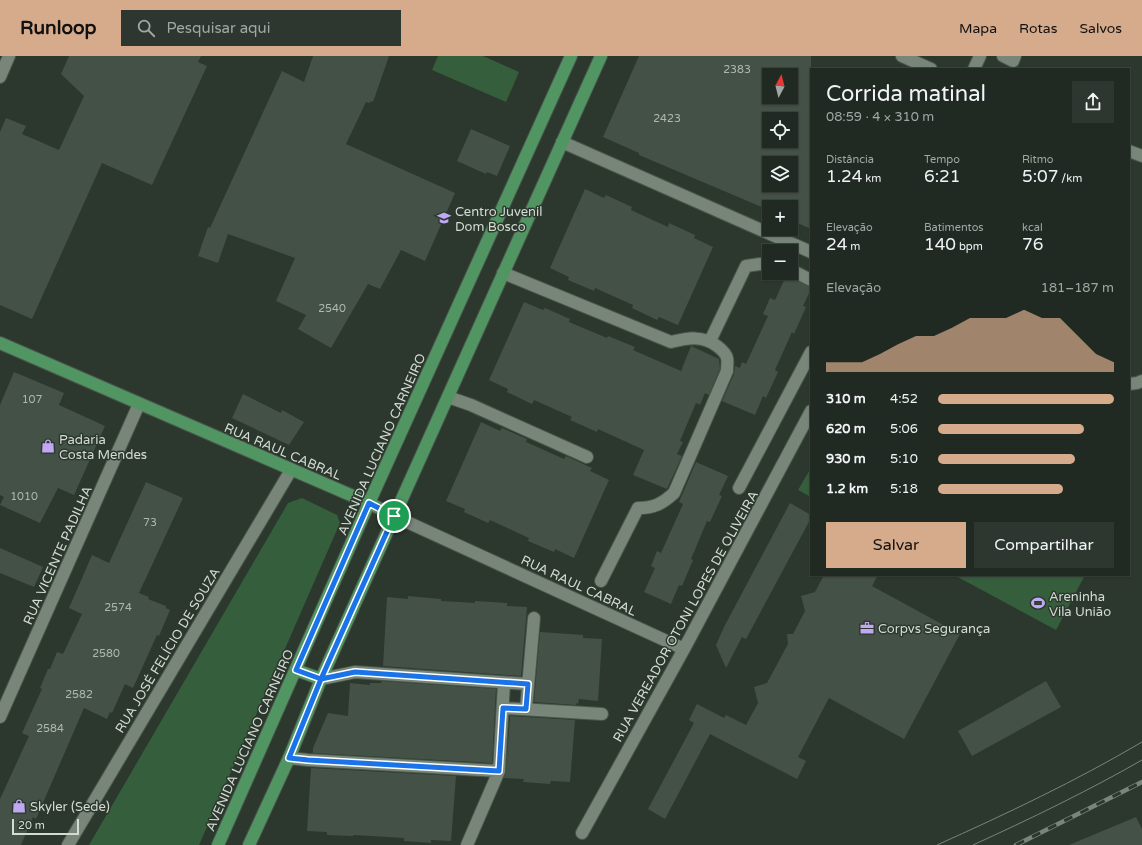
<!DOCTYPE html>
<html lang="pt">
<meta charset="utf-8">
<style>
:root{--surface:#212a22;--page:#2d362f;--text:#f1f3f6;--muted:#a2a7a5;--line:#3e4640;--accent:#d6ab8b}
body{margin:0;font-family:"Varela Round",sans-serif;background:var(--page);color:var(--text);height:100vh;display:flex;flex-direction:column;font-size:15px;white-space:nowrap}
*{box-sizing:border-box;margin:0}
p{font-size:13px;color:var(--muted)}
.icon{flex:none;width:22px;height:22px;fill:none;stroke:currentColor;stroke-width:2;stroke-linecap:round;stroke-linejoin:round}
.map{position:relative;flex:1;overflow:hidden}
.panel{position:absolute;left:810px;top:12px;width:320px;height:508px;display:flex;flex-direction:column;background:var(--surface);border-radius:0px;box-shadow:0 1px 3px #0004,0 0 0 1px var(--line)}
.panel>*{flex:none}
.needle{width:26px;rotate:7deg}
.controls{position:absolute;left:762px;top:12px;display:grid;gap:8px}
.controls a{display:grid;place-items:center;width:36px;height:36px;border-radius:0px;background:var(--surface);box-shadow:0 1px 3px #0004,0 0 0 1px var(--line);font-size:20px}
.scale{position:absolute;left:12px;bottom:10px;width:67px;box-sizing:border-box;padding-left:4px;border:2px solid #d3dbd4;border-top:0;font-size:11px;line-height:14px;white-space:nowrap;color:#d3dbd4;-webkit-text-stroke:3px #2c382d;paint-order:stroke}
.pin{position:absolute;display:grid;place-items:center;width:34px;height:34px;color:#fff;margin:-17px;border:2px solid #fff;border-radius:50%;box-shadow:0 1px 4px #0007}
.round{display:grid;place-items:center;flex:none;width:42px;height:42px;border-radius:0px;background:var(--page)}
.head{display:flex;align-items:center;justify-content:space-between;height:68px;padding:0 16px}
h1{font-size:22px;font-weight:600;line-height:30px}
.metrics{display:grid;grid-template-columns:repeat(3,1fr);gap:6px;height:68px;padding:4px 16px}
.metrics div{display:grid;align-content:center}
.metrics b{font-size:17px;font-weight:600}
.metrics small{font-size:11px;font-weight:400}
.metrics p{font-size:11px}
.chart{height:112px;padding:8px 16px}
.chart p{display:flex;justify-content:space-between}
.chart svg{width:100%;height:72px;margin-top:4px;fill:var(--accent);opacity:.7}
.button{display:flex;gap:8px;margin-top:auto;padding:8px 16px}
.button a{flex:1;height:46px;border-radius:0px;background:var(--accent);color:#111;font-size:16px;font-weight:600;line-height:46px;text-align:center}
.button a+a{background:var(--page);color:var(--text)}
ul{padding:0 16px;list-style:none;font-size:13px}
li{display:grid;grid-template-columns:64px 48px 1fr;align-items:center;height:30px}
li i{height:10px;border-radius:5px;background:var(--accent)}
header{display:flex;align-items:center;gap:24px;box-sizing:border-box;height:56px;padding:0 20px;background:var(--accent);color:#111}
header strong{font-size:19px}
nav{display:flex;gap:22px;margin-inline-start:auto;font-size:14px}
.search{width:280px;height:36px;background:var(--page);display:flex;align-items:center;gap:10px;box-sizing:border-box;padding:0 14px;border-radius:0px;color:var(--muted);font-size:15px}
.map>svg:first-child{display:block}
.green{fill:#355e3c}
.building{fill:#445146;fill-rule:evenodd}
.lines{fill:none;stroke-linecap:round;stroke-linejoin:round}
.minor-casing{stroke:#49544a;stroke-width:14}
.major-casing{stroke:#49544a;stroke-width:14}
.minor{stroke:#778679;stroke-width:12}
.major{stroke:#519662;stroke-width:12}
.tram{stroke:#79847a;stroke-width:1}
.rail-casing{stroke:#79847a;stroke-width:4.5}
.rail{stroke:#2c382d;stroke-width:3;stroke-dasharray:9;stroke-linecap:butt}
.route-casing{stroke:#fff;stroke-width:8}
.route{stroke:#1a73e8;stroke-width:5}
.labels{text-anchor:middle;stroke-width:3;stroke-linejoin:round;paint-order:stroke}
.number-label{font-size:11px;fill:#afb8b0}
.poi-label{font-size:13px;fill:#d3dbd4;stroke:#2c382d;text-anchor:start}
.street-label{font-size:13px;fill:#d3dbd4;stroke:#2c382d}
</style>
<header>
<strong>Runloop</strong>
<div class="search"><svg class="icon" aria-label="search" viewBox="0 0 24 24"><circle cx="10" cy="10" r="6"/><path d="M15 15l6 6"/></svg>Pesquisar aqui</div>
<nav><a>Mapa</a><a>Rotas</a><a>Salvos</a></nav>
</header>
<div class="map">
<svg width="1142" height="789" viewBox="0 0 1142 789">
<rect width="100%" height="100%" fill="#2c382d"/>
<path class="green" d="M 438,0 L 483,0 L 519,16 L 506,46 L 432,14 Z
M 811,412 L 811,441 L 798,434 Z
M 302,442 L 337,459 L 340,467 L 199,789 L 89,789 L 288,447 Z
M 954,519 L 1085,519 L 1056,574 Z"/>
<path class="building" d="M 69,0 L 201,0 L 198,6 L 207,10 L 152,129 L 102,107 L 32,263 L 0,249 L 0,76 L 6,62 L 26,70 L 22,78 L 59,94 L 84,40 L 61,18 Z
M 313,0 L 389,0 L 373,46 L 371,45 L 370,47 L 366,46 L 346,88 L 455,137 L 425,205 L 401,194 L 380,233 L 368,228 L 331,292 L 298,273 L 306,259 L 276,245 L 295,202 L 228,178 L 218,207 L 198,200 L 208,171 L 210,172 L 282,15 L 304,26 Z
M 639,0 L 811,0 L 811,173 L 791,164 L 791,151 L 769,151 L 769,154 L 639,99 L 639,97 L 603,81 ZM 769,19 L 791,19 L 791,41 L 769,41 ZM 769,63 L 791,63 L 791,85 L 769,85 ZM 769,107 L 791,107 L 791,129 L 769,129 Z
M 471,73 L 510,90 L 497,120 L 487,116 L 486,118 L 457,105 Z
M 585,133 L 604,142 L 606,139 L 632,151 L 631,154 L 668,171 L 669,167 L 695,179 L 694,182 L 713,191 L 678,269 L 659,261 L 657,264 L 632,252 L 633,249 L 595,232 L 594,235 L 568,224 L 569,221 L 550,212 Z
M 786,220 L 811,231 L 811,233 L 803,250 L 806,251 L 794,278 L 792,276 L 775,314 L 778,316 L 766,342 L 763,340 L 755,359 L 722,345 L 734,318 L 735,310 L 740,312 L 742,306 L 746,308 L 768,260 L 763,258 L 770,242 L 775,244 Z
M 524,246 L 543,254 L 545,252 L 570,263 L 569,266 L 607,282 L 608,280 L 635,291 L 633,294 L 681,315 L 691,290 L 719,303 L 720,313 L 709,339 L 705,337 L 700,349 L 696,347 L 680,385 L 683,386 L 677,398 L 682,400 L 667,433 L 633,419 L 644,394 L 598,373 L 597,376 L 570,364 L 572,361 L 534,344 L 532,348 L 507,336 L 508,333 L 489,324 Z
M 14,316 L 64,337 L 59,349 L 105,370 L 74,439 L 58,432 L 40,467 L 0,449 L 4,441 L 0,439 L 0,349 Z
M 243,338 L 281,357 L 282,354 L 304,366 L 289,389 L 232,362 Z
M 481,366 L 500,375 L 502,372 L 527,383 L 526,386 L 564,403 L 566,400 L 592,412 L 590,415 L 609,424 L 574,502 L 555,493 L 554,496 L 528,485 L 529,482 L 490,464 L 488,467 L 464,456 L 465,453 L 446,445 Z
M 696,406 L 728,420 L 719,439 L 722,440 L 710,466 L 707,465 L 691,503 L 693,504 L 682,530 L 679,529 L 671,548 L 644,536 L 655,512 L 651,510 L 657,495 L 661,497 L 683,448 L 679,446 Z
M 146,426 L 183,442 L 139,537 L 149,541 L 148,543 L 166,550 L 166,552 L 170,554 L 159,580 L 157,579 L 133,632 L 125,628 L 112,657 L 110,656 L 107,663 L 84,652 L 36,763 L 33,761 L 21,789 L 0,789 L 0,743 L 29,680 L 22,677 L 42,633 L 40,632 L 48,613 L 50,613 L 57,596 L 63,598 L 82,558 L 69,552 L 92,499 L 109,507 Z
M 790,447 L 811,459 L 811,462 L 746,583 L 742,581 L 726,612 L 716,589 L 724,571 Z
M 0,492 L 43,511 L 34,531 L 0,517 Z
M 824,519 L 878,519 L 872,530 L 960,578 L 904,683 L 829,642 L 798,701 L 806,705 L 797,723 L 710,678 L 665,763 L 648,753 L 694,667 L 689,664 L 697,648 L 724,662 L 726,659 L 746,669 L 758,647 L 754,631 L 767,627 L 788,588 L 787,578 L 793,578 L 805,555 L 801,540 L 815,536 Z
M 408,540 L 441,543 L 441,545 L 475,547 L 475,545 L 507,547 L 507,550 L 527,551 L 521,620 L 383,610 L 387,541 L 408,543 Z
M 540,576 L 583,579 L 583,582 L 602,583 L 598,645 L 579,643 L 578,648 L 576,647 L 576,649 L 534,646 Z
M 382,625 L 496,633 L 492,707 L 313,697 L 313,692 L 328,657 L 348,660 L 350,627 L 370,629 L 370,627 L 381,627 Z
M 1046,625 L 1061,651 L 972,700 L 958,675 Z
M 510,660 L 575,664 L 570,726 L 551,725 L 550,728 L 523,726 L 524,723 L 504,722 L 506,715 Z
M 311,712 L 456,720 L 451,785 L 431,784 L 431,787 L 404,785 L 404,782 L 354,779 L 353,780 L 327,779 L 327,776 L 307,775 Z
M 1136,761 L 1142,773 L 1142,789 L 1069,789 Z"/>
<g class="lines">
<g class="minor-casing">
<path id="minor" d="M 902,0 L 931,13
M 1003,0 L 1013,5 L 1015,0
M 974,13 L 980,0
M 0,21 L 9,0
M 562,86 L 811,196
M 1129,95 L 1142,100
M 791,214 L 811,224
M 503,217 L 671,286 C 688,282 702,279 717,290 C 721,293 726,297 727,302 C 728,305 727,311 727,315 L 674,437 C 662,448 654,452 638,452 L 601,525
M 710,285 L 746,210 L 760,208 L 769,209
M 1129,328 L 1137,327 L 1142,325
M 448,341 L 471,349 L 587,401
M 739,432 L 811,296
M 394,460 L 684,593
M 321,623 L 355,616 L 528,628
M 503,652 L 602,658
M 526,653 L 534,562
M 0,661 L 139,348
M 289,702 L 308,704 L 499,715 L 467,789
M 499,715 L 504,627
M 582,777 L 684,593 L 811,355
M 68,789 L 291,414"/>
</g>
<g class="major-casing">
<path id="major" d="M 0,287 L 369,447 L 394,460
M 296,614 L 321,623
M 218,789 L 369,447 L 571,0
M 249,789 L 289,702 L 321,623 L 601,0"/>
</g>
<use href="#minor" class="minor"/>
<use href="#major" class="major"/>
<path class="tram" d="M 937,789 C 1006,758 1076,725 1142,686
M 973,789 C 1030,763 1088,735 1142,704"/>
<g class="rail-casing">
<path id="rail" d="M 1016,789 L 1142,726"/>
</g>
<use href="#rail" class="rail"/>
</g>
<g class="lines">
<g class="route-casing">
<path id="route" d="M 394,460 L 321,623 L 289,702 L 308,704 L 499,715 L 503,652 L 526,653 L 528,628 L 355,616 L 321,623 L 296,614 L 369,447 L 394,460"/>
</g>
<use href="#route" class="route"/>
</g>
<defs>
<g id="school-bare" transform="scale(1.08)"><path d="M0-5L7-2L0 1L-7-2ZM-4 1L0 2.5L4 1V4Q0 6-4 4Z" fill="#c0a8f3" stroke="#2c382d" stroke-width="2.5" paint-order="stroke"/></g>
<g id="shop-bare" transform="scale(1.08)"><path d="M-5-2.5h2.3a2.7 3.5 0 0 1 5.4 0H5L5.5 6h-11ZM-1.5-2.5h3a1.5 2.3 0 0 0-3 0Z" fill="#c0a8f3" stroke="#2c382d" stroke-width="2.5" paint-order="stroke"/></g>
<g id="stadium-bare" transform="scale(1.08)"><path d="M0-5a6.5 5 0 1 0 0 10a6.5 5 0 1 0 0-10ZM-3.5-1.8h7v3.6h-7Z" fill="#c0a8f3" stroke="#2c382d" stroke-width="2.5" paint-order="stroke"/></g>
<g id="office-bare" transform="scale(1.08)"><path d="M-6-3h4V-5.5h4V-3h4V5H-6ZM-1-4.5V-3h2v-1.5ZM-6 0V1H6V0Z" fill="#c0a8f3" stroke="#2c382d" stroke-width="2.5" paint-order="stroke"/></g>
</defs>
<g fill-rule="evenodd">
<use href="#school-bare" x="444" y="162"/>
<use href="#shop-bare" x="48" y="390"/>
<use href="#stadium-bare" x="1038" y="547"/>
<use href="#office-bare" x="867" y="572"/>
<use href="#shop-bare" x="19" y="750"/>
</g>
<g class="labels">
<g class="number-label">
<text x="737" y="17">2383</text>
<text x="667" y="66">2423</text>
<text x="332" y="256">2540</text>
<text x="32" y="347">107</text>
<text x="24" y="444">1010</text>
<text x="150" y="470">73</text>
<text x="118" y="555">2574</text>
<text x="106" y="601">2580</text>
<text x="79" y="642">2582</text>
<text x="50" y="676">2584</text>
</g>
<g class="poi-label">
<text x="455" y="160">Centro Juvenil<tspan x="455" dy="15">Dom Bosco</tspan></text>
<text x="59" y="388">Padaria<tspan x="59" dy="15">Costa Mendes</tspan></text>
<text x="1049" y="545">Areninha<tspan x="1049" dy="15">Vila União</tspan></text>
<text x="878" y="577">Corpvs Segurança</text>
<text x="30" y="755">Skyler (Sede)</text>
</g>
<g class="street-label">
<text transform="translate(381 388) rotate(-66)" y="5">AVENIDA LUCIANO CARNEIRO</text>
<text transform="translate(283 395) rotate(23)" y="5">RUA RAUL CABRAL</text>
<text transform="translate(57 499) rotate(-66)" y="5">RUA VICENTE PADILHA</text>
<text transform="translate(579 529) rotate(25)" y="5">RUA RAUL CABRAL</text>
<text transform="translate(685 560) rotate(-61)" y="5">RUA VEREADOR OTONI LOPES DE OLIVEIRA</text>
<text transform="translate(167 594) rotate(-59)" y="5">RUA JOSÉ FELÍCIO DE SOUZA</text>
<text transform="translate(249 684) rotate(-66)" y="5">AVENIDA LUCIANO CARNEIRO</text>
</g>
</g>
</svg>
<div class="controls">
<a><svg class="needle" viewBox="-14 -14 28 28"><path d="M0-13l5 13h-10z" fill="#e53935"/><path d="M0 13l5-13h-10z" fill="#a2a7a5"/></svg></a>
<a><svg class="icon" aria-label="locate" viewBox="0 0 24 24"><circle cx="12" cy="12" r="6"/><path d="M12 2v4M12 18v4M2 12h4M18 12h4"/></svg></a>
<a><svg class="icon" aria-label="layers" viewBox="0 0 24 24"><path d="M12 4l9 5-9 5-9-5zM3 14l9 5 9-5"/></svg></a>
<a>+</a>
<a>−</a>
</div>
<div class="scale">20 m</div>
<div class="pin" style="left:394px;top:460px;background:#1e9e55"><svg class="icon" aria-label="arrive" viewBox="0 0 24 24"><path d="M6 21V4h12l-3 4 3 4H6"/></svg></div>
<section class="panel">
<div class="head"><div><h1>Corrida matinal</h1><p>08:59 · 4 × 310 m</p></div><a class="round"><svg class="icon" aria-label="share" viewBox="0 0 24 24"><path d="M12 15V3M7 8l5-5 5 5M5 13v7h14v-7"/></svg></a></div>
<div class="metrics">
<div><p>Distância</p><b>1.24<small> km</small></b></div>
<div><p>Tempo</p><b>6:21</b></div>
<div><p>Ritmo</p><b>5:07<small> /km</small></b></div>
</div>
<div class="metrics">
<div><p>Elevação</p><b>24<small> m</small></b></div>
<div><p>Batimentos</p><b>140<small> bpm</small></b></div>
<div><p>kcal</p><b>76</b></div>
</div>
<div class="chart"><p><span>Elevação</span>181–187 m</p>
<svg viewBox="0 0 160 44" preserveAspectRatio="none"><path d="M0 44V38L10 38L20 38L30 33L40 27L50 22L60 22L70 17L80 11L90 11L100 11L110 6L120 11L130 11L140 22L150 33L160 38V44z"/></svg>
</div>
<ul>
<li><b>310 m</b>4:52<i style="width:100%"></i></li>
<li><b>620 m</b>5:06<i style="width:83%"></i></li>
<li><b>930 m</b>5:10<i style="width:78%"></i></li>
<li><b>1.2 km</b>5:18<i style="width:71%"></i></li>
</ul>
<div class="button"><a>Salvar</a><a>Compartilhar</a></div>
</section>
</div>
